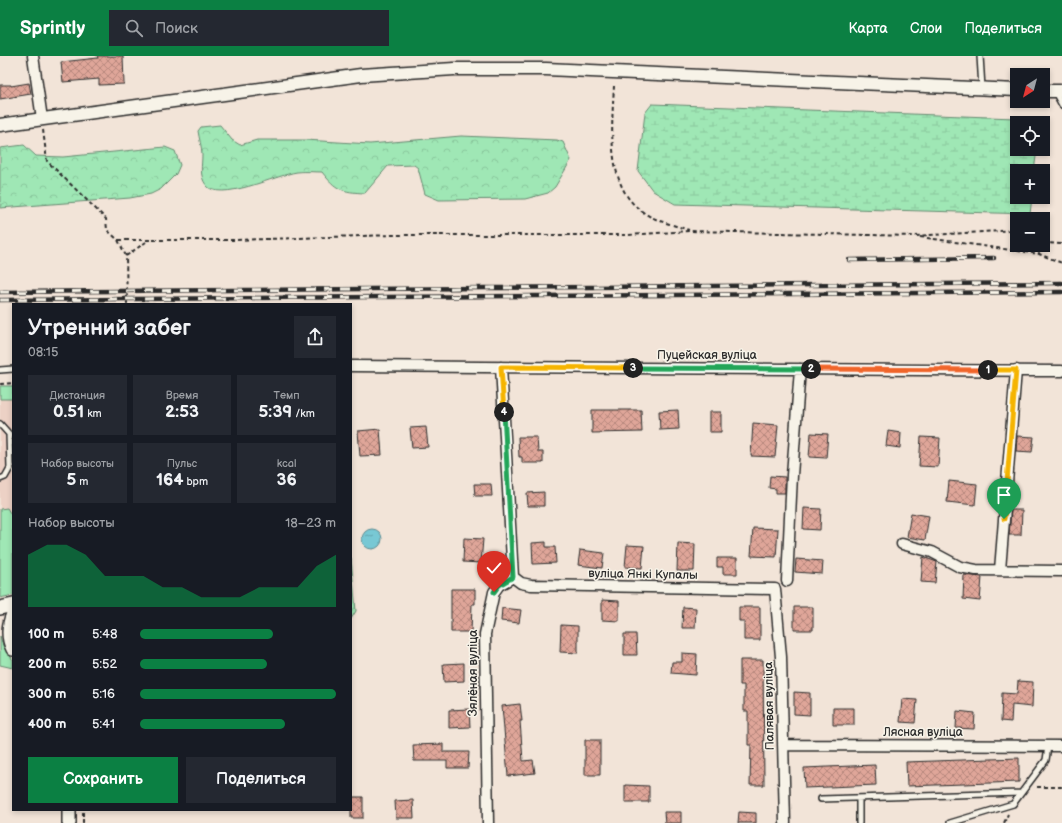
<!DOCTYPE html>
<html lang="ru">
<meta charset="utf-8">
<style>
:root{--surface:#171b24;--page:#242831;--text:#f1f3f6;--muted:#9ea1a6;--accent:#0b8043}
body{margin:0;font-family:"Balsamiq Sans",sans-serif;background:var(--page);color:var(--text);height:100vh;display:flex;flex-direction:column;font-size:15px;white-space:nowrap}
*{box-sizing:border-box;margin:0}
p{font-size:13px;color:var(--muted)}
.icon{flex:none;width:22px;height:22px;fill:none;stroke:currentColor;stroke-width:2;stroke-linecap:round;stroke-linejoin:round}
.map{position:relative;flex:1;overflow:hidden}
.side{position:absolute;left:12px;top:247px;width:340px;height:508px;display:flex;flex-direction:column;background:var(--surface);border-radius:0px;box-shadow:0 2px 6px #0003}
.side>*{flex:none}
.needle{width:26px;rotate:216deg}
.buttons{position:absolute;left:1010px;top:12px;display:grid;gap:8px}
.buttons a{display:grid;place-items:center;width:40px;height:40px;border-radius:0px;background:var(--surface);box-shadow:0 2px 6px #0003;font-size:20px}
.pin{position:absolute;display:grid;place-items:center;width:34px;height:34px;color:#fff;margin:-41px -17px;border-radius:50% 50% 50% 0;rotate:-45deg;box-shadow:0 0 4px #0007}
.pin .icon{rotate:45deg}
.km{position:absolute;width:20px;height:20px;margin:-10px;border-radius:50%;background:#222;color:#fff;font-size:11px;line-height:20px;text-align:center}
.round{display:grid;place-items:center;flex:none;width:42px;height:42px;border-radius:0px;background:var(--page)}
.summary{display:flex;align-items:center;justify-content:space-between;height:68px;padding:0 16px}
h1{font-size:22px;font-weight:800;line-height:30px}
.figures{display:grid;grid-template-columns:repeat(3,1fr);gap:6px;height:68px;padding:4px 16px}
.figures div{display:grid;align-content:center;border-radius:0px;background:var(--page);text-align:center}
.figures b{font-size:17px;font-weight:800}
.figures small{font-size:11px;font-weight:400}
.figures p{font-size:11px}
.chart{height:112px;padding:8px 16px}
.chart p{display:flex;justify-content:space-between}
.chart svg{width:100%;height:72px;margin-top:4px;fill:var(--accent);opacity:.7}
.action{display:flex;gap:8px;margin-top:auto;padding:8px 16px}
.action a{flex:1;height:46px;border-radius:0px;background:var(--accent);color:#fff;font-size:16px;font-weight:800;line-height:46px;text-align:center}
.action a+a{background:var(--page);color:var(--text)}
ul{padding:0 16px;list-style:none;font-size:13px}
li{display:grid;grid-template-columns:64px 48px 1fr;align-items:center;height:30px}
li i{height:10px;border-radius:5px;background:var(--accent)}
header{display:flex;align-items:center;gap:24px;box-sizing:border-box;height:56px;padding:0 20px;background:var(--accent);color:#fff}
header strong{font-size:19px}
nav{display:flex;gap:22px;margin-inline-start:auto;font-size:14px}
.search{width:280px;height:36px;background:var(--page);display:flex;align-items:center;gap:10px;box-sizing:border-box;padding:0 14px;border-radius:0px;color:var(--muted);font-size:15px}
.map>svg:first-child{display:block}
.built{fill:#ecd1c5}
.grass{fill:#9fe7b5;stroke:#658970}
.forest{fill:url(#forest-crowns);stroke:#658970}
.wetland{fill:url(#wetland-marsh);stroke:#658970}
.water{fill:url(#water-ripples);stroke:#598990}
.building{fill:url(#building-cross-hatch);stroke:#2b2b2b}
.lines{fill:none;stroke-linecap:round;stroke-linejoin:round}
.service-casing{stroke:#2b2b2b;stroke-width:8}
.minor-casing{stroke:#2b2b2b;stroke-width:13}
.tertiary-casing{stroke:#2b2b2b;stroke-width:15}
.secondary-casing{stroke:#2b2b2b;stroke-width:16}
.path{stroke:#2b2b2b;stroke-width:2;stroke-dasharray:4 3;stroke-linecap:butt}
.service{stroke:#f7f3e8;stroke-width:5}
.minor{stroke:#f7f3e8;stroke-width:10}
.tertiary{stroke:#f7f3e8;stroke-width:12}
.secondary{stroke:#f7f3e8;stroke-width:13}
.rail-casing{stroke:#2b2b2b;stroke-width:4.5}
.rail{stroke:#f7f3e8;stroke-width:3;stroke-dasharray:9;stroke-linecap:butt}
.split-1-casing{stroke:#fff;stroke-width:8}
.split-2-casing{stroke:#fff;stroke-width:8}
.split-3-casing{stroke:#fff;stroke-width:8}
.split-4-casing{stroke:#fff;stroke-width:8}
.split-5-casing{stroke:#fff;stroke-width:8}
.split-1{stroke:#f5b400;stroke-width:5}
.split-2{stroke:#f0652b;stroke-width:5}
.split-3{stroke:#22a559;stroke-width:5}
.split-4{stroke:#f5b400;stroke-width:5}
.split-5{stroke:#22a559;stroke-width:5}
.labels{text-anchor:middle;stroke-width:3;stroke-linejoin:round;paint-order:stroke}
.street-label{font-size:12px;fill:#2b2b2b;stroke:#f7f3e8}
</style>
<header>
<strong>Sprintly</strong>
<div class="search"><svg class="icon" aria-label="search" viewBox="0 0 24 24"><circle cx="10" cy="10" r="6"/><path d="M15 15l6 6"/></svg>Поиск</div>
<nav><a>Карта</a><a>Слои</a><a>Поделиться</a></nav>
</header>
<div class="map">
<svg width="1062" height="767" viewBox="0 0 1062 767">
<defs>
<pattern id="forest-crowns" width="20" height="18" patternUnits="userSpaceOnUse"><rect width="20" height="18" fill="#9fe7b5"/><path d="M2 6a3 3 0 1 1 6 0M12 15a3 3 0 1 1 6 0" fill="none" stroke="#89c69c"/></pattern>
<pattern id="wetland-marsh" width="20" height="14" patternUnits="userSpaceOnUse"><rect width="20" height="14" fill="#9fe7b5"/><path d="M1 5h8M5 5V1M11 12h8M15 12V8" fill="none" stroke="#89c69c"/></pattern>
<pattern id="water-ripples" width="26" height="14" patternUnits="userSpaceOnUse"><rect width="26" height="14" fill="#78c8d4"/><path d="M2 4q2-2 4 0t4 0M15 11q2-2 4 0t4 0" fill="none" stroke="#63a3ac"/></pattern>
<pattern id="building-cross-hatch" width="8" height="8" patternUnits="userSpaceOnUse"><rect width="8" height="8" fill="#dfa699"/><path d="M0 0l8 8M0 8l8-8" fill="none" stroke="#b5877d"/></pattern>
</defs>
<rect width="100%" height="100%" fill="#f2e4d8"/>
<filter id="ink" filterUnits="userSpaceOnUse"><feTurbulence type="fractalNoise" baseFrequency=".025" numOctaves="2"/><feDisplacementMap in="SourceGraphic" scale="8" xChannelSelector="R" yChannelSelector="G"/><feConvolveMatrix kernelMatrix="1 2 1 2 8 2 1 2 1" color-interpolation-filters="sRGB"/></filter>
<g filter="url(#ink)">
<path class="built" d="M 0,343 L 13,343 L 13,470 L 0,470 Z"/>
<path class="grass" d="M 0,330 L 13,330 L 13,343 L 0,343 Z
M 7,452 L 12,460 L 13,470 L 13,539 L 0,542 L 0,453 Z
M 0,580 L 3,590 L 13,604 L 13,612 L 0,609 Z"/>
<path class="forest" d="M 220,69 L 232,84 L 240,89 L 257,84 L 305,84 L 370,88 L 461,80 L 557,84 L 563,86 L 571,104 L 555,131 L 548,137 L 525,143 L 439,144 L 425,138 L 418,112 L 414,109 L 388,110 L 365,137 C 342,136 336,134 322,116 C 314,116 305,115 297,116 C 276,119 219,147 206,129 C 199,119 202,110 202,99 C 202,91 199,82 198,75 L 201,71 Z
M 24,89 L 36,100 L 63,101 L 165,91 L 175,95 L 180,109 L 176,118 L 161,133 L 151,138 L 130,142 L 0,152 L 0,92 Z
M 351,502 L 356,555 L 351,563 Z"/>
<path class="wetland" d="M 652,48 L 1040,63 L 1039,67 L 1017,67 L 1017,93 L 1037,93 L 1034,115 L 1017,115 L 1017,141 L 1032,141 L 1030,158 L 675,148 L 653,135 L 638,115 L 645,57 Z"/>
<path class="water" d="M362 483a10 10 0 1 1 20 0a10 10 0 1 1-20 0Z"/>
<path class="building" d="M 97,0 L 123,0 L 124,28 L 99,29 L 99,23 L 63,26 L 61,6 L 98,2 Z
M 29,27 L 31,38 L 0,43 L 0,29 L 11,29 L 11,30 Z
M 592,354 L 641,354 L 642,376 L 592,377 Z
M 678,354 L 679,373 L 660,374 L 659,355 Z
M 709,356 L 721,356 L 721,376 L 709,376 Z
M 753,367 L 778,369 L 775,401 L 751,400 Z
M 426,371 L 428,391 L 412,392 L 410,372 Z
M 380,373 L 382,399 L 360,400 L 358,375 Z
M 888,375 L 901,377 L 900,392 L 886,390 Z
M 811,377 L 828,378 L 826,402 L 809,401 Z
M 1017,380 L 1034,381 L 1032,396 L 1016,395 Z
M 518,381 L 537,381 L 538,396 L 543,396 L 543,407 L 522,407 L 522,401 L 519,401 Z
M 921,381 L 940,382 L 938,411 L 919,410 Z
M 770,420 L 785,421 L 785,437 L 776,437 L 776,433 L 769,432 Z
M 949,425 L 977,428 L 975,449 L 947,446 Z
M 474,428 L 491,428 L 492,440 L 475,440 Z
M 544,436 L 544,450 L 528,450 L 527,437 Z
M 804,452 L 821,453 L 820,474 L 803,473 Z
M 1011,454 L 1022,454 L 1021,479 L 1009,479 Z
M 911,457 L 929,460 L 925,484 L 907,481 Z
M 753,472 L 778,473 L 776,501 L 751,500 Z
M 464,482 L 483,483 L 481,507 L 463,506 Z
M 546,486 L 546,491 L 555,491 L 556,507 L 533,508 L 532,487 Z
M 678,487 L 695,488 L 694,515 L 677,515 Z
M 627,489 L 644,490 L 642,512 L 625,511 Z
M 580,494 L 604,497 L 602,512 L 578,509 Z
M 923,501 L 937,506 L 935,527 L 921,526 Z
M 717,502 L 737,502 L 737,518 L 723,518 L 723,511 L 717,511 Z
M 796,503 L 823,505 L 822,518 L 795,516 Z
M 964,519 L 982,521 L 980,545 L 963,543 Z
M 451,533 L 475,533 L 475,548 L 472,548 L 471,576 L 451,576 Z
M 602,544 L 619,545 L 619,565 L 602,564 Z
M 683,551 L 696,552 L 695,572 L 682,572 Z
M 739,551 L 760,551 L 760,584 L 744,584 L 744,565 L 739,565 Z
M 794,551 L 813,551 L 813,574 L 794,574 Z
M 502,552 L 521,554 L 519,567 L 501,565 Z
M 561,569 L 578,570 L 578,597 L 560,596 Z
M 624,578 L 636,578 L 637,599 L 624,599 Z
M 682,597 L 697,598 L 696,619 L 671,617 L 672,606 L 682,606 Z
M 740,604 L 763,604 L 764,729 L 750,729 L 751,689 L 748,689 L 748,655 L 744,655 L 744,629 L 740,629 Z
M 464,607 L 464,625 L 444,626 L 443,608 Z
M 1018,625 L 1033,626 L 1032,651 L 1012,649 L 1011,666 L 1001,665 L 1002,637 L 1017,638 Z
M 794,636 L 810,637 L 810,659 L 794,658 Z
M 902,643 L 917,644 L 915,667 L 900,666 Z
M 520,648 L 522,665 L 520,665 L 523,705 L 533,704 L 535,717 L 508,720 L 502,650 Z
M 833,652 L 854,652 L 854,669 L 833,669 Z
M 469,653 L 470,671 L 449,672 L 449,654 Z
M 957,655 L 975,657 L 974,673 L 956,672 Z
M 585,684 L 600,684 L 600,719 L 585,719 Z
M 443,688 L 443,696 L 469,696 L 468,712 L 447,712 L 447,705 L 414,705 L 413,689 Z
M 1019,702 L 1019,726 L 907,730 L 906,706 Z
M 875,709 L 876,729 L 805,732 L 804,712 Z
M 625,729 L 649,730 L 649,746 L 625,746 Z
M 351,741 L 363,741 L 363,762 L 351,762 Z
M 413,744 L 414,762 L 396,762 L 395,745 Z
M 664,756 L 681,756 L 681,767 L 665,767 Z
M 739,756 L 756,757 L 756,767 L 738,767 Z"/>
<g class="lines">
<g class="service-casing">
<path id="service" d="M 980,0 L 982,32
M 1055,36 L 1062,49
M 0,314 L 13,313
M 0,368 L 9,378 L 10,412 L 5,421 L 0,423
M 821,743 L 1021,737
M 859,767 L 859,742
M 950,767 L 1013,748 L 1046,704 L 1048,690"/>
</g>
<g class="minor-casing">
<path id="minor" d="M 33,0 L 42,63
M 351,310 L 1062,315
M 501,311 L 513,521
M 902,488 L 932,496 L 960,511 L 976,514 L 1062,515
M 1000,514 L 1016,314
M 513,521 L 521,527 L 531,529 L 775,533 L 781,601 L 785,767
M 787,525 L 792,419 L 800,313
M 783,689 L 1062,690
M 488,767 L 485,578 L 494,536 L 499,529 L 513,521"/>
</g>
<g class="tertiary-casing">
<path id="tertiary" d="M 1043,35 L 1062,35
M 0,69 L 361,19 L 454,13 L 546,13 L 1017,34"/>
</g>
<g class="secondary-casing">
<path id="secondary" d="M 0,552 L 13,549
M 13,558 C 8,570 7,581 13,593
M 69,754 L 69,767"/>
</g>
<path class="path" d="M 614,30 C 612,69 605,131 643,156 C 655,165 674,169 689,174
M 43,74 L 47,105 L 106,163 L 107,174 L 118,184 L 126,200 L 127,248
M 920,181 L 1039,198 L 1062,207
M 118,184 L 235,184 L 393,179 L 627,179 L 690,175 L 914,180 L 1017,174
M 1043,187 L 1062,188
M 126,200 L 146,186
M 0,328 L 13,327
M 1037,731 L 1062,731
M 83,767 L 83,754
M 1004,767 L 1008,758"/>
<use href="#service" class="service"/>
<use href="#minor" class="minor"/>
<use href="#tertiary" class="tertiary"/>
<use href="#secondary" class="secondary"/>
<g class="rail-casing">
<path id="rail" d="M 849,204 L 994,202
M 0,236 L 1062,227
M 0,244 L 1062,236"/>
</g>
<use href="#rail" class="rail"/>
</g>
</g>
<g class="lines" filter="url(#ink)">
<g class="split-1-casing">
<path id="split-1" d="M 988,314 L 1016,314 L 1004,463"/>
</g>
<g class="split-2-casing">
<path id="split-2" d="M 811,313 L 988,314"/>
</g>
<g class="split-3-casing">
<path id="split-3" d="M 633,312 L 811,313"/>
</g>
<g class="split-4-casing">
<path id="split-4" d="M 504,356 L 501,311 L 633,312"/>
</g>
<g class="split-5-casing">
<path id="split-5" d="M 494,536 L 499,529 L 513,521 L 504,356"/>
</g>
<use href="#split-1" class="split-1"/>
<use href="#split-2" class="split-2"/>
<use href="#split-3" class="split-3"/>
<use href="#split-4" class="split-4"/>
<use href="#split-5" class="split-5"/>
</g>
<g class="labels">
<g class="street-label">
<text x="707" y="303">Пуцейская вуліца</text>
<text transform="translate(643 518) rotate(1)" y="4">вуліца Янкі Купалы</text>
<text transform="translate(473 617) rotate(-90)" y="4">Зялёная вуліца</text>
<text transform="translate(769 650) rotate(-91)" y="4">Палявая вуліца</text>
<text x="923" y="680">Лясная вуліца</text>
</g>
</g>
</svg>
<div class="buttons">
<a><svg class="needle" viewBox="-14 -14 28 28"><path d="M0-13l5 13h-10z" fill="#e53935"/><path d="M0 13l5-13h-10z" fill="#9ea1a6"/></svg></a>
<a><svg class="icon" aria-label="locate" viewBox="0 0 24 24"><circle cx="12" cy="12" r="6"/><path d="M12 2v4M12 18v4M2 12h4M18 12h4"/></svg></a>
<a>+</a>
<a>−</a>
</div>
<div class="pin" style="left:1004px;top:463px;background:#1e9e55"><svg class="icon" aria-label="arrive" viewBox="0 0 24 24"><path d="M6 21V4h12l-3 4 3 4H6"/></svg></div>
<div class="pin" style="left:494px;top:536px;background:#d93025"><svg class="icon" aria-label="check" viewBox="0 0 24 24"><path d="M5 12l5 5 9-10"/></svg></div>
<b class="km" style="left:988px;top:314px">1</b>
<b class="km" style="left:811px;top:313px">2</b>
<b class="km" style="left:633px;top:312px">3</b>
<b class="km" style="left:504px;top:356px">4</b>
<section class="side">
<div class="summary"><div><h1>Утренний забег</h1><p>08:15</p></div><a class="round"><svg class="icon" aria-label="share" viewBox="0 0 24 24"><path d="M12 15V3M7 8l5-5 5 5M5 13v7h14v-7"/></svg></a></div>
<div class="figures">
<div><p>Дистанция</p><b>0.51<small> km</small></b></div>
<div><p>Время</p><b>2:53</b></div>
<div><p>Темп</p><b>5:39<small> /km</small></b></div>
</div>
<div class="figures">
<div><p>Набор высоты</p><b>5<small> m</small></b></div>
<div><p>Пульс</p><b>164<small> bpm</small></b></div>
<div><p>kcal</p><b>36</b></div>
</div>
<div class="chart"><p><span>Набор высоты</span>18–23 m</p>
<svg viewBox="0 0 160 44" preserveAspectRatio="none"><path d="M0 44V12L10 6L20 6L30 12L40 25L50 25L60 25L70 32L80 32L90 38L100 38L110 38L120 32L130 32L140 32L150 19L160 12V44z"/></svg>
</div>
<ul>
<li><b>100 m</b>5:48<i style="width:68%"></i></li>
<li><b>200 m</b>5:52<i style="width:65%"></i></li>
<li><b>300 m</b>5:16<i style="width:100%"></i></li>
<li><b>400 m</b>5:41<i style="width:74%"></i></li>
</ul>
<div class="action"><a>Сохранить</a><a>Поделиться</a></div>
</section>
</div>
